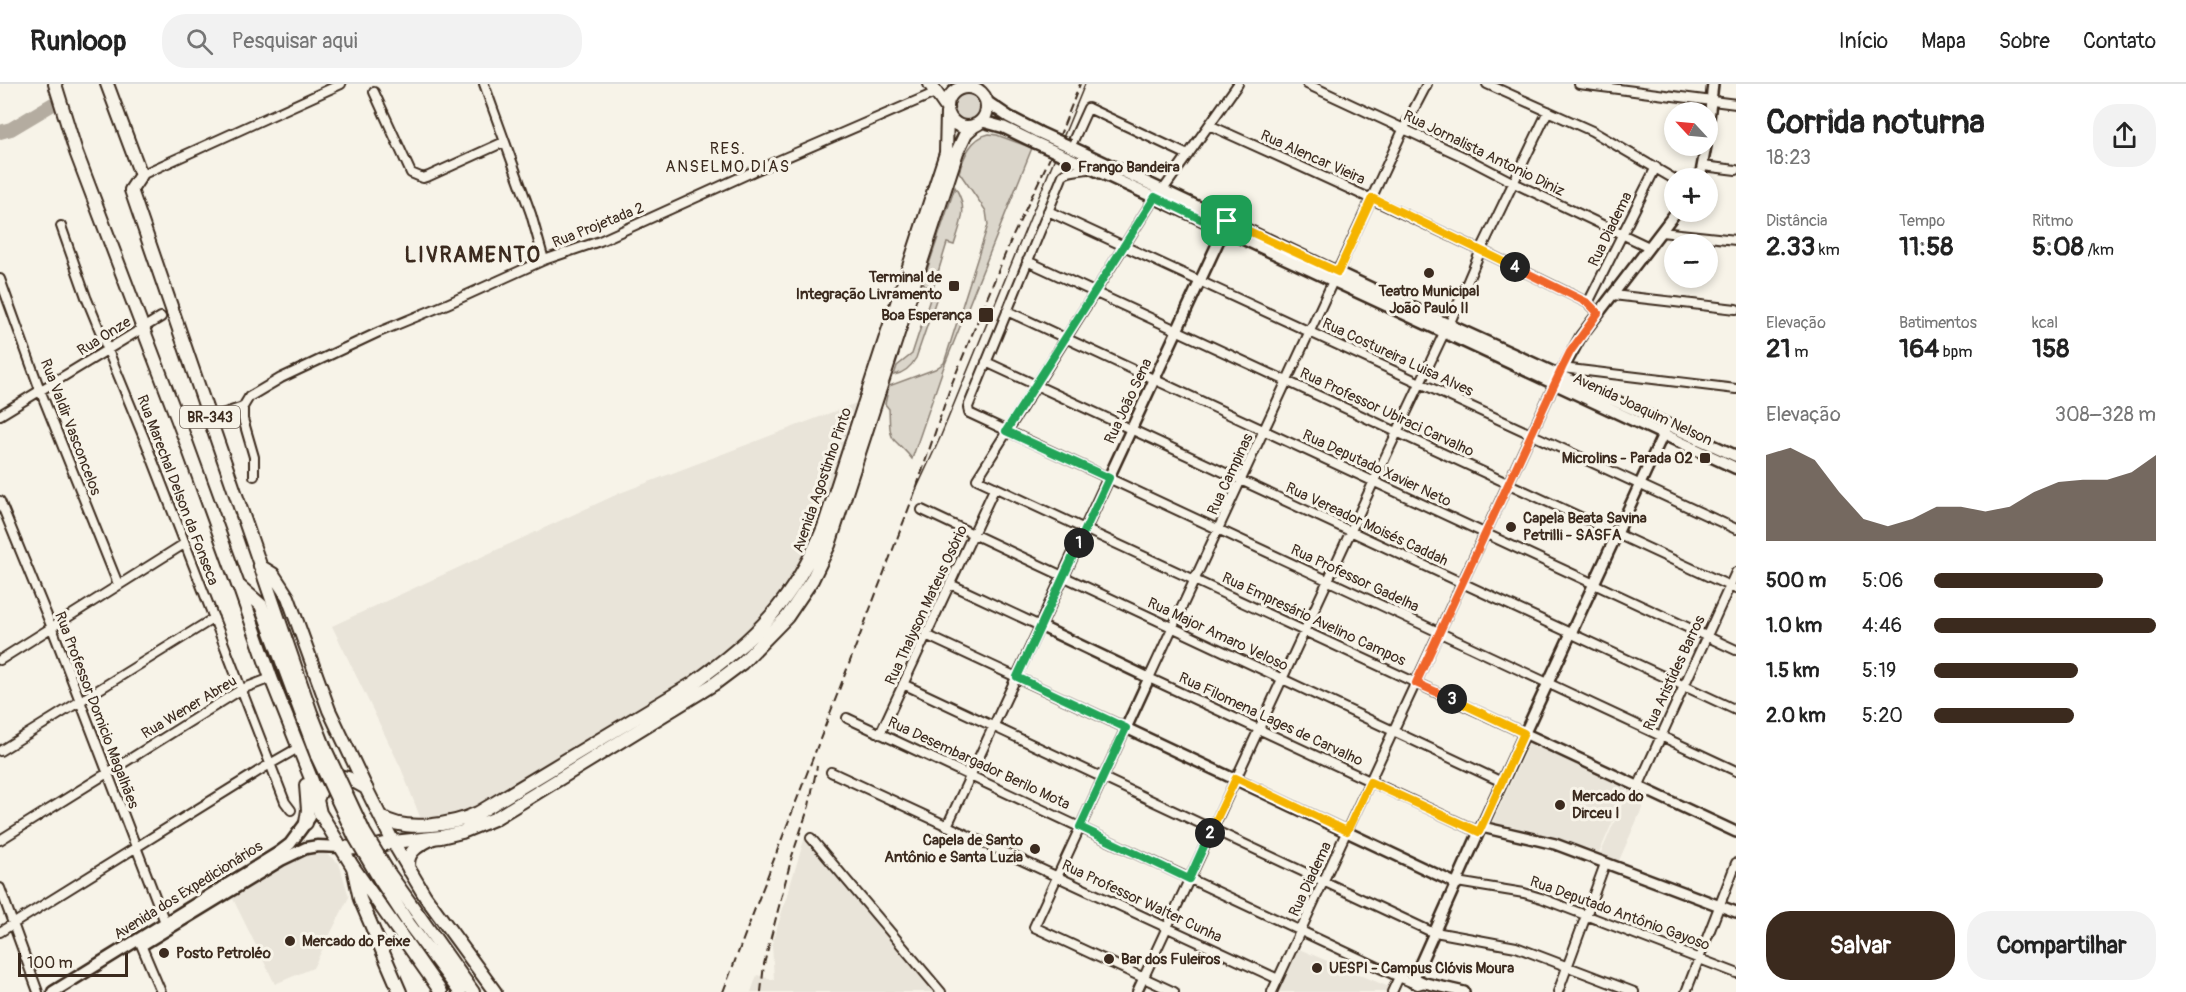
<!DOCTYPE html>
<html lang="pt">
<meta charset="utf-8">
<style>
:root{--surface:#fff;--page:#f2f2f2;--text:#222;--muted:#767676;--line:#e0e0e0;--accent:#3b2a1e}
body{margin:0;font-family:Pangolin,sans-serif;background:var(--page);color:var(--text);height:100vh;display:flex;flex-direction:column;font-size:22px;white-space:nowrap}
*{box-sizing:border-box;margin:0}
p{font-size:20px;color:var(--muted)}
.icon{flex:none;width:33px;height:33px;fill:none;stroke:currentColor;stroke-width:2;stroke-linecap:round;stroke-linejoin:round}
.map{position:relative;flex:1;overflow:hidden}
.details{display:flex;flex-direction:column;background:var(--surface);width:450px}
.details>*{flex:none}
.needle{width:39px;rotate:296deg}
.fabs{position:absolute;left:1664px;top:18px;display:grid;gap:12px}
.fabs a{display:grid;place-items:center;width:54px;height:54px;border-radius:50%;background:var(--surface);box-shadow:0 3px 9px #0003;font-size:30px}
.scale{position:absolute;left:18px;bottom:15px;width:110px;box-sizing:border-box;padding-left:6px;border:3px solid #3b2a1e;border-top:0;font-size:16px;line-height:21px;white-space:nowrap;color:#3b2a1e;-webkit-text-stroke:4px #f7f3e8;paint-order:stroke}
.pin{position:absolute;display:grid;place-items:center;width:51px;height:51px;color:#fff;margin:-26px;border-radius:12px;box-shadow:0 3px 9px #0006}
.km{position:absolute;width:30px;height:30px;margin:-15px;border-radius:50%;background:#222;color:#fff;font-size:16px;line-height:30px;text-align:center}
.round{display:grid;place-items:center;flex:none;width:63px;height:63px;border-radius:24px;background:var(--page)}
.head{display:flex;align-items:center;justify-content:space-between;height:102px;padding:0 30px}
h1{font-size:33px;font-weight:800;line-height:45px}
.figures{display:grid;grid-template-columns:repeat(3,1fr);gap:9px;height:102px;padding:6px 30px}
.figures div{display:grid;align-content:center}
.figures b{font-size:26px;font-weight:800}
.figures small{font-size:16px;font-weight:400}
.figures p{font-size:16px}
.chart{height:168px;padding:12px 30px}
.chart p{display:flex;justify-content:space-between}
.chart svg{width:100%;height:108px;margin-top:6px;fill:var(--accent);opacity:.7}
.primary-button{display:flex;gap:12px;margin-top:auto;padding:12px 30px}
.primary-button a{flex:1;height:69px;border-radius:24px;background:var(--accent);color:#fff;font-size:24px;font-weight:800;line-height:69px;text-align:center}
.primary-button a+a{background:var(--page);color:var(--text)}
ul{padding:0 30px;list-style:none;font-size:20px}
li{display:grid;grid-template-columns:96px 72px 1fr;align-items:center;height:45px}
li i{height:15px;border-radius:8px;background:var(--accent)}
header{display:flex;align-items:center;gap:36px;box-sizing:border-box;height:84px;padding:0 30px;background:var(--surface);border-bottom:2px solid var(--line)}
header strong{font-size:28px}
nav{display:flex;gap:33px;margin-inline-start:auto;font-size:21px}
.search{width:420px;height:54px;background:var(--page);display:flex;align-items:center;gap:15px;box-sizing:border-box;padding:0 21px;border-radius:24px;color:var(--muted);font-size:22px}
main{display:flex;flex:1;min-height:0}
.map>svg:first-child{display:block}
.built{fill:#e9e4d9}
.green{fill:#dbd6cb;stroke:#8b8074;stroke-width:1.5}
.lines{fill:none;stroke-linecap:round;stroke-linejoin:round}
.river{stroke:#b4aca0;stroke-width:14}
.minor-casing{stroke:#3b2a1e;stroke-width:12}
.tertiary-casing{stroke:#3b2a1e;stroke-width:14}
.secondary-casing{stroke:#3b2a1e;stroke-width:15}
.primary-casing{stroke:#3b2a1e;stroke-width:16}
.trunk-casing{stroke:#3b2a1e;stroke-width:16}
.minor{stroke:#f7f3e8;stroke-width:8}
.tertiary{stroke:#f7f3e8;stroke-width:9}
.secondary{stroke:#f7f3e8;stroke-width:10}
.primary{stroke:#f7f3e8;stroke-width:12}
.trunk{stroke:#f7f3e8;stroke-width:12}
.tram{stroke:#3b2a1e;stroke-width:1.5}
.rail{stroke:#3b2a1e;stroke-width:2;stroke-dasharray:9 4.5;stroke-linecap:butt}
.secondary-bridge-casing{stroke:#3b2a1e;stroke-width:15;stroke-linecap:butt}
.trunk-bridge-casing{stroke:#3b2a1e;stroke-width:16;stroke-linecap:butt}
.secondary-bridge{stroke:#f7f3e8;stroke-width:10}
.trunk-bridge{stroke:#f7f3e8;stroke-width:12}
.split-1-casing{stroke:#fff;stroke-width:12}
.split-2-casing{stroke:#fff;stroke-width:12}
.split-3-casing{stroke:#fff;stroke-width:12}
.split-4-casing{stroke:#fff;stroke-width:12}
.split-5-casing{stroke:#fff;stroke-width:12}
.split-1{stroke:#22a559;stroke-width:8}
.split-2{stroke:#22a559;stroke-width:8}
.split-3{stroke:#f5b400;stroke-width:8}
.split-4{stroke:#f0652b;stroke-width:8}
.split-5{stroke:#f5b400;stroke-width:8}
.poi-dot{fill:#3b2a1e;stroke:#f7f3e8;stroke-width:2}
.labels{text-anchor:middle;stroke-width:6;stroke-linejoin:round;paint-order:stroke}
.shield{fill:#f7f3e8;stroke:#73665b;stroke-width:1.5}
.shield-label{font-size:14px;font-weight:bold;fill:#3b2a1e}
.street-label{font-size:15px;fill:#3b2a1e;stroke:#f7f3e8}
.poi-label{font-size:15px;font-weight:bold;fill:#3b2a1e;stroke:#f7f3e8;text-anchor:start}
.neighbourhood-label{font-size:16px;letter-spacing:1.5px;fill:#3b2a1e;stroke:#f7f3e8}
.district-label{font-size:21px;font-weight:bold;letter-spacing:1.5px;fill:#3b2a1e;stroke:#f7f3e8}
</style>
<header>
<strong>Runloop</strong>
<div class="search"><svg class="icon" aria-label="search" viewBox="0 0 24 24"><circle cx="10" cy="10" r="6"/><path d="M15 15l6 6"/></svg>Pesquisar aqui</div>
<nav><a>Início</a><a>Mapa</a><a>Sobre</a><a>Contato</a></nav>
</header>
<main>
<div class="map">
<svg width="1736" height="908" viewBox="0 0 1736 908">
<rect width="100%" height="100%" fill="#f7f3e8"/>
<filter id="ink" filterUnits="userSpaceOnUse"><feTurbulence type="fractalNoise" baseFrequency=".0167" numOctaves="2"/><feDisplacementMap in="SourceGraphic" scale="12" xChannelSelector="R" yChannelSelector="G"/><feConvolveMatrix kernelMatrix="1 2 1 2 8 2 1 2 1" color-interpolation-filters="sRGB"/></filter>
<g filter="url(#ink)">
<path class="built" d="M 859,318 L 813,450 L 795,489 L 769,528 L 749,548 L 688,599 L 570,666 L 495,712 L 456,733 L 420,733 L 401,684 L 332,542 L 620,409 Z
M 1529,659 L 1627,705 L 1599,769 L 1585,763 L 1583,766 L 1549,751 L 1547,754 L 1530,746 L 1528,749 L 1511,741 L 1509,744 L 1493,737 Z
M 1629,704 L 1647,713 L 1618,779 L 1600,771 Z
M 805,753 L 935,908 L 751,908 L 757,891 L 774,896 L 772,860 Z
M 318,769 L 325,769 L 339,779 L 349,813 L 313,884 L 275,900 L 232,813 L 284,781 L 303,772 Z
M 1299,865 L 1389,903 L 1387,908 L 1278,908 Z"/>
<path class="green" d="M950 23a17 17 0 1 1 34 0a17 17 0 1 1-34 0Z
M 989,50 L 997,51 L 1032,64 L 943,285 L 912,375 C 907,368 901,363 895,357 C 888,350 890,335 889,325 L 885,320 L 889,302 L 935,285 L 944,279 L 988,141 L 986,127 L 959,88 C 964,72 971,54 989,50 Z
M 955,103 C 969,125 961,138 954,161 L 947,159 L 931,211 L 937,213 L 916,274 C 911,283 905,289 894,291 L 897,282 L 912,270 L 930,215 L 923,198 Z"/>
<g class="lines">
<path class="river" d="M 0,48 L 11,45 L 53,20"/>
<g class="minor-casing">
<path id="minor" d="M 484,0 L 531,130 L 544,176
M 1307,0 L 1464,73 L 1514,99 L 1649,163
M 1427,0 L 1404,44 L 1149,594 L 1479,748
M 1487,0 L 1592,47 L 1674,95
M 1579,0 L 1736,20
M 374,8 L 411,89 L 423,94 L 429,92 L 504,58
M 1209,41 C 1336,98 1463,156 1588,219 L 1598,229
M 1073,57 L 1088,24 L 1188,71
M 1703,82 L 1736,86
M 1091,84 C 1082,87 1070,85 1063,91 L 968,323 L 969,329 L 1736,687
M 141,91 L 341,0
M 1163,106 L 1238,0
M 1155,113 L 977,395 L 1524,649
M 1048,127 L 1736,445
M 61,142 L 86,213 L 146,359 L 285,718 L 291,726
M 1661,148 L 1736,156
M 1027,177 L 1736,505
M 0,195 L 40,306 L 118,500
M 1613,211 L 1736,225
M 1588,219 L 1656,83
M 1007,227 L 1736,566
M 1449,241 L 1481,166 L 1548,27
M 986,278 L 1736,626
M 1562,284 L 1736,305
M 0,331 L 161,233
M 210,334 L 243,323
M 254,392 L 254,373 L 243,335 L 243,323 L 249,313 L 281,294 L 379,248 L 447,220 L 544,176 L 600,157 L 752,88 L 937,8
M 0,417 L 52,544 L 166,841
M 922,426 L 1502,698
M 926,551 L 1126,644 L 1034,843 L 1174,908
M 0,576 L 184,460
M 903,600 L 1434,849
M 847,634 L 1399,893 L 1418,901 L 1425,899
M 880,650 L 995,403
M 0,667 L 214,534
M 831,688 L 1278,895
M 1638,703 L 1736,488
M 947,742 L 1040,542 L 950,500
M 811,754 L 941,908
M 0,756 L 242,605 L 271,594
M 1457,798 L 1524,809 L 1541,814 L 1736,889
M 0,804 L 38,908
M 0,848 L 270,680 L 298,664
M 1435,848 L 1516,863 L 1634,908
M 139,856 L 161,908
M 1137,908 L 1374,397 L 1444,249
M 1272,908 L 1554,301
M 1392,908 L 1399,893
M 1558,908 L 1605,780
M 1686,908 L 1736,779"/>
</g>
<g class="tertiary-casing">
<path id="tertiary" d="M 1707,52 L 1713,0
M 1700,94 L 1706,62
M 1226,141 L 1040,542 L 1149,594 L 1126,644 L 1457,800
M 1557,296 L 1581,252 L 1676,128
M 1524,649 L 1736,748
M 1482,743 L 1555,760 L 1736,828
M 1414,894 L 1425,899 L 1464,908
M 1412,898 L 1479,748 L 1665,346"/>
</g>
<g class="secondary-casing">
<path id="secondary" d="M 987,18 L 1009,33 L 1038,48
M 981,37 L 1003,43 L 1034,58
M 1069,62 L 1449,241 L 1736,372
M 1065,72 L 1736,384
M 143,860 L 281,776 L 306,764 L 318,762 L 341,763
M 53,908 L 278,769 L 290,760 L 310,733"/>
</g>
<g class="primary-casing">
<path id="primary" d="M 930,0 L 946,23
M947 23a20 20 0 1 1 40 0a20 20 0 1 1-40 0Z
M 380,732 C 404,749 453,741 478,729 L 692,600 C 756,555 794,516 824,443 L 946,69 L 947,29
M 393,758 L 366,704 L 348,694 L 339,692 L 331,695 L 322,704 L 317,716 L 320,729 L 353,783 L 360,815 L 400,908
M 341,763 L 364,765 L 393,758 L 441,753 L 462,748 L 494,735 L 714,600 L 742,579 L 787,533 L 812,496 L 829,461 L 957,68 L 966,49 L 975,41"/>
</g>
<g class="trunk-casing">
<path id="trunk" d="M 55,0 L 76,68 L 185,355 L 238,501 L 261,521 L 317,672
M 107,0 L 141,91 L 131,106 L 311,629 L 326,667
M 260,482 L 273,490 L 288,513 L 329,626 L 366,704
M 239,502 L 271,594 L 312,697 L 317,716
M 306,701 L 308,726 L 306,739
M 393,758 L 425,812 L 495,908
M 353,783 L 441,908
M 409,786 C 404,768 419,761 433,754
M 388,788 L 473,908
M 379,794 L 409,840 L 460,908"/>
</g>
<use href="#minor" class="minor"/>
<use href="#tertiary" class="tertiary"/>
<use href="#secondary" class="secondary"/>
<use href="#primary" class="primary"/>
<use href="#trunk" class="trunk"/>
<path class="tram" d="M 915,408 L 940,354 L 1085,0"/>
<path class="rail" d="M 723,908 L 915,408 L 950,304 L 1011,156 L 1056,61 L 1080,0
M 761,908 L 764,880 L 792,772 L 809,722 L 817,682"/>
<g class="secondary-bridge-casing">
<path id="secondary-bridge" d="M 1038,48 L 1069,62
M 1034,58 L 1065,72"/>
</g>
<g class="trunk-bridge-casing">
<path id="trunk-bridge" d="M 326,667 L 364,748 L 388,788
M 317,672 L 355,753 L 379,794"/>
</g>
<use href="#secondary-bridge" class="secondary-bridge"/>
<use href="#trunk-bridge" class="trunk-bridge"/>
</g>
</g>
<g class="lines" filter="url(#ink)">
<g class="split-1-casing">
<path id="split-1" d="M 1079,459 L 1109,394 L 1006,347 L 1155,113 L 1223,146 L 1227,137"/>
</g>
<g class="split-2-casing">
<path id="split-2" d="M 1079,459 L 1017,593 L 1126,644 L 1080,743 L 1189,795 L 1210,749"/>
</g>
<g class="split-3-casing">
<path id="split-3" d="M 1210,749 L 1236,694 L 1347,747 L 1370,698 L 1479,748 L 1524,649 L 1452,615"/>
</g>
<g class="split-4-casing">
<path id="split-4" d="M 1452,615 L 1416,599 L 1562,284 L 1570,268 L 1598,229 L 1588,219 L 1515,183"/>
</g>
<g class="split-5-casing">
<path id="split-5" d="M 1227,137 L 1338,188 L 1372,114 L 1515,183"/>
</g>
<use href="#split-1" class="split-1"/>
<use href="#split-2" class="split-2"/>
<use href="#split-3" class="split-3"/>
<use href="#split-4" class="split-4"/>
<use href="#split-5" class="split-5"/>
</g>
<g class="poi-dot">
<circle cx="1066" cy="83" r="6"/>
<circle cx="1429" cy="189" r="6"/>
<rect x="948" y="196" width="12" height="12" rx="3"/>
<rect x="978" y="223" width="16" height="16" rx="3"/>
<rect x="1699" y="368" width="12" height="12" rx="3"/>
<circle cx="1511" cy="443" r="6"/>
<circle cx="1560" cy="721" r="6"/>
<circle cx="1035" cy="765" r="6"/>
<circle cx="290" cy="857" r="6"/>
<circle cx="164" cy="869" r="6"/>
<circle cx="1109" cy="875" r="6"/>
<circle cx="1317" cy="884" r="6"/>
</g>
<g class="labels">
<rect class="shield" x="180" y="322" width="60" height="22" rx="4.5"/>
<g class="shield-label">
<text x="210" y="338">BR-343</text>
</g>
<g class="street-label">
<text transform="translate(1484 69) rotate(26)" y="5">Rua Jornalista Antonio Diniz</text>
<text transform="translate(1313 73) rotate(24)" y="5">Rua Alencar Vieira</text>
<text transform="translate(598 141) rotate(-22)" y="5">Rua Projetada 2</text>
<text transform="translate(1610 145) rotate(-64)" y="5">Rua Diadema</text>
<text transform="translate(104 252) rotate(-32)" y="5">Rua Onze</text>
<text transform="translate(1398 273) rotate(25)" y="5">Rua Costureira Luisa Alves</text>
<text transform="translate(1128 317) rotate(-65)" y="5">Rua João Sena</text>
<text transform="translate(1643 325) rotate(25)" y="5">Avenida Joaquim Nelson</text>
<text transform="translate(1387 328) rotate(25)" y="5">Rua Professor Ubiraci Carvalho</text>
<text transform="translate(71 343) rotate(69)" y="5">Rua Valdir Vasconcelos</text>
<text transform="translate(1377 384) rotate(25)" y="5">Rua Deputado Xavier Neto</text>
<text transform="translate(1230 390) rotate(-65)" y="5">Rua Campinas</text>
<text transform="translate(822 396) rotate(-71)" y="5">Avenida Agostinho Pinto</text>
<text transform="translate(178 406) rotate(69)" y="5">Rua Marechal Delson da Fonseca</text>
<text transform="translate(1367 440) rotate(25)" y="5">Rua Vereador Moisés Caddah</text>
<text transform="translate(1355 494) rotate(25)" y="5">Rua Professor Gadelha</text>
<text transform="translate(926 521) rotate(-65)" y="5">Rua Thalyson Mateus Osório</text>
<text transform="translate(1314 535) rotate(25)" y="5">Rua Empresário Avelino Campos</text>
<text transform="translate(1218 550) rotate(25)" y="5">Rua Major Amaro Veloso</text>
<text transform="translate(1674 589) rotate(-65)" y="5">Rua Aristides Barros</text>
<text transform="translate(189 623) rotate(-31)" y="5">Rua Wener Abreu</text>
<text transform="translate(97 626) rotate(69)" y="5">Rua Professor Domicio Magalhães</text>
<text transform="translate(1271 635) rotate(25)" y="5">Rua Filomena Lages de Carvalho</text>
<text transform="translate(979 679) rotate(25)" y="5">Rua Desembargador Berilo Mota</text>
<text transform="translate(1310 795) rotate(-65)" y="5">Rua Diadema</text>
<text transform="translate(188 806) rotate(-32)" y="5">Avenida dos Expedicionários</text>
<text transform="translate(1142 817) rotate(25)" y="5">Rua Professor Walter Cunha</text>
<text transform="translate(1620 829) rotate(20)" y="5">Rua Deputado Antônio Gayoso</text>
</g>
<g class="poi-label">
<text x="1078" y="88">Frango Bandeira</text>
<text x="942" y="198" text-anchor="end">Terminal de<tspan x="942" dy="17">Integração Livramento</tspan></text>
<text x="1429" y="212" text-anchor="middle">Teatro Municipal<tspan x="1429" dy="17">João Paulo II</tspan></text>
<text x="972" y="236" text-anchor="end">Boa Esperança</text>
<text x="1693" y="379" text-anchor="end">Microlins - Parada 02</text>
<text x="1523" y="439">Capela Beata Savina<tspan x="1523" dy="17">Petrilli - SASFA</tspan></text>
<text x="1572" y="717">Mercado do<tspan x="1572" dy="17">Dirceu I</tspan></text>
<text x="1023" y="761" text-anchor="end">Capela de Santo<tspan x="1023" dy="17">Antônio e Santa Luzia</tspan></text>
<text x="302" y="862">Mercado do Peixe</text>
<text x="176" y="874">Posto Petroléo</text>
<text x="1121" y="880">Bar dos Fuleiros</text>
<text x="1329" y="889">UESPI - Campus Clóvis Moura</text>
</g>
<g class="neighbourhood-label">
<text x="728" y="70">RES.<tspan x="728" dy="18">ANSELMO DIAS</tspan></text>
</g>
<g class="district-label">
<text x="473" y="178">LIVRAMENTO</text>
</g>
</g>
</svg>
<div class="fabs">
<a><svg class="needle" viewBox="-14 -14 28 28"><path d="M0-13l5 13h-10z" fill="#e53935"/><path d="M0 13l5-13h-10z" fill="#767676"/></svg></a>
<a>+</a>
<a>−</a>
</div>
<div class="scale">100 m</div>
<div class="pin" style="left:1227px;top:137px;background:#1e9e55"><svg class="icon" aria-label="arrive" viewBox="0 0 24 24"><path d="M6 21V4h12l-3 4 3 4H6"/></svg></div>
<b class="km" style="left:1079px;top:459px">1</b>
<b class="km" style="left:1210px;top:749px">2</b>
<b class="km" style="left:1452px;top:615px">3</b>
<b class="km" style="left:1515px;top:183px">4</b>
</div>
<section class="details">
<div class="head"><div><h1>Corrida noturna</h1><p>18:23</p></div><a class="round"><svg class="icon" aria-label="share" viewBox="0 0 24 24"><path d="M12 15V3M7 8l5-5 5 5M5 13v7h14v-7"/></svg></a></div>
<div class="figures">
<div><p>Distância</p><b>2.33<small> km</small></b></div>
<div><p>Tempo</p><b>11:58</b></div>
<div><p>Ritmo</p><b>5:08<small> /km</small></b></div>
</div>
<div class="figures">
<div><p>Elevação</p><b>21<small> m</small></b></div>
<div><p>Batimentos</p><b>164<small> bpm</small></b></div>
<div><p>kcal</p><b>158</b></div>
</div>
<div class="chart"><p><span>Elevação</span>308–328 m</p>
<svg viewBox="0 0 160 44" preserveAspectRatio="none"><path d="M0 44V9L10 6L20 11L30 24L40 35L50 38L60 35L70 30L80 30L90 32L100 30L110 24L120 20L130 19L140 19L150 16L160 9V44z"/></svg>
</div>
<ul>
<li><b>500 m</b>5:06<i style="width:76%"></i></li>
<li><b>1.0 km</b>4:46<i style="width:100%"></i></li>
<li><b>1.5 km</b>5:19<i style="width:65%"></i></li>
<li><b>2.0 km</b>5:20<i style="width:63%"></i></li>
</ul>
<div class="primary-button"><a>Salvar</a><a>Compartilhar</a></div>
</section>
</main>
